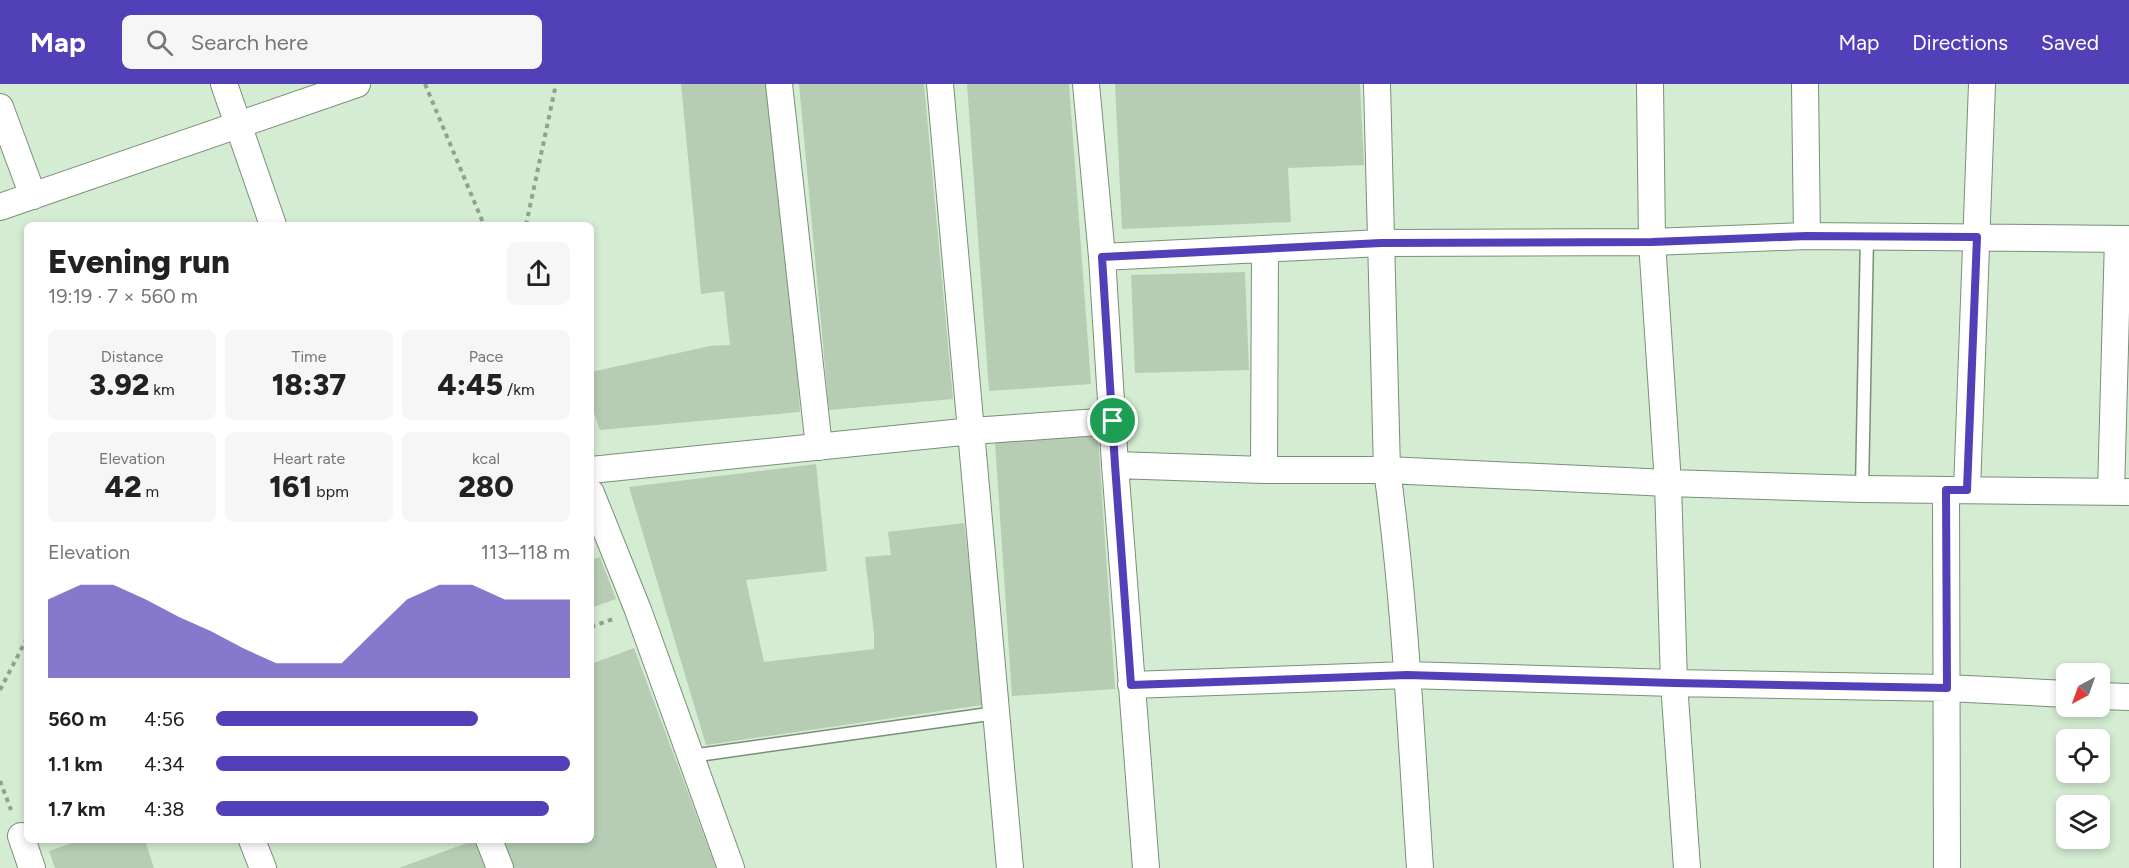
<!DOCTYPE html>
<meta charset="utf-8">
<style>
:root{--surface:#fff;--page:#f6f6f6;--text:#222;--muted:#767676;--accent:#5240b8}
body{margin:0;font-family:Figtree,sans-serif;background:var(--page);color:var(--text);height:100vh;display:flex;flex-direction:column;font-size:22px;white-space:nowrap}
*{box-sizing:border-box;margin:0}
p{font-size:20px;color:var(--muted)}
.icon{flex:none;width:33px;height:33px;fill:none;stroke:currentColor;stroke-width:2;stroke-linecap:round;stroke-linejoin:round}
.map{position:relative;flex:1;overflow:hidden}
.sheet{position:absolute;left:24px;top:138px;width:570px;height:621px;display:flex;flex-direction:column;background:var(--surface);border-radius:9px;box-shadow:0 3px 9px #0003}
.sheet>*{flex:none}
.needle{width:39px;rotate:221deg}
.fabs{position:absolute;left:2056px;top:579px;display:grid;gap:12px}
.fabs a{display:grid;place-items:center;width:54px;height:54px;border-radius:9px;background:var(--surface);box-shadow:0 3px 9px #0003;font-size:30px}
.pin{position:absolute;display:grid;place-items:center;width:51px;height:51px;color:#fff;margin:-26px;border:3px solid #fff;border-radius:50%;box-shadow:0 2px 6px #0007}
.round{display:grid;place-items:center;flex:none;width:63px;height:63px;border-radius:9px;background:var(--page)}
.head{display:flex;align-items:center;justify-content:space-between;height:102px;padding:0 24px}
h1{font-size:33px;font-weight:800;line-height:45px}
.metrics{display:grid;grid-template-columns:repeat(3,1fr);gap:9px;height:102px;padding:6px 24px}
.metrics div{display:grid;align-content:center;border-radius:9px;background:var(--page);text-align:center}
.metrics b{font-size:30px;font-weight:800}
.metrics small{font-size:16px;font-weight:400}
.metrics p{font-size:16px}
.chart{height:168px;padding:12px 24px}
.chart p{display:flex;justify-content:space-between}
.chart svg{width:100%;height:108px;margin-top:6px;fill:var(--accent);opacity:.7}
ul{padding:0 24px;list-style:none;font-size:20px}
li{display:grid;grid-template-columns:96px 72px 1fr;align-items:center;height:45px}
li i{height:15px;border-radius:8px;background:var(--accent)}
header{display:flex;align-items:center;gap:36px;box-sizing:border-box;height:84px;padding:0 30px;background:var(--accent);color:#fff}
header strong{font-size:28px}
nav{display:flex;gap:33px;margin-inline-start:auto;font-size:21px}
.search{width:420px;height:54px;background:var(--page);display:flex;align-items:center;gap:15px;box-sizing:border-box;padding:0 21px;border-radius:9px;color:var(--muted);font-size:22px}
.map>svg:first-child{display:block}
.building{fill:#b6cdb4}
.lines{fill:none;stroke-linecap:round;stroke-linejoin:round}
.lane-casing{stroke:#799078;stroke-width:15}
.street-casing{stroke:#799078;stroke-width:28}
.path{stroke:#90a28e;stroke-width:4;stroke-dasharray:4.5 4.5;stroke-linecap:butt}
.lane{stroke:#fff;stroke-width:12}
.street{stroke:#fff;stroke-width:26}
.route-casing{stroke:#fff;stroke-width:12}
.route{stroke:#5240b8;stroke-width:8}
</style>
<header>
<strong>Map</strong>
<div class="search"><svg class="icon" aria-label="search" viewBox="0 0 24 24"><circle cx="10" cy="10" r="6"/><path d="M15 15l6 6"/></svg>Search here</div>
<nav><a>Map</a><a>Directions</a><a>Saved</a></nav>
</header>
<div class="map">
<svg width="2129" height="784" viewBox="0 0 2129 784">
<rect width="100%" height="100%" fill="#d4ecd2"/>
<path class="building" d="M 681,0 L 766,0 L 795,258 L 800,328 L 600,346 L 591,321 L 591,288 L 710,262 L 730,261 L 724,207 L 701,210 Z
M 799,0 L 924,0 L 953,315 L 829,326 Z
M 967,0 L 1069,0 L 1091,300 L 989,307 Z
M 1115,0 L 1360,0 L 1364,81 L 1288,84 L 1291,138 L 1122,145 Z
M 1245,188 L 1249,286 L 1135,289 L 1131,191 Z
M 1098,352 L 1115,605 L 1012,612 L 995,358 Z
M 816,380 L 827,487 L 746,496 L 764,578 L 874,565 L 874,550 L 865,473 L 891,471 L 888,448 L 964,439 L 976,538 L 982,621 L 706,661 L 629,403 Z
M 600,473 L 616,515 L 591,524 L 591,476 Z
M 634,564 L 716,784 L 514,784 L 503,756 L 591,756 L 591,580 Z
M 81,756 L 145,756 L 154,784 L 55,784 L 49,767 Z
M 475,756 L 484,756 L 494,784 L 399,784 Z"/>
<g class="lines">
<g class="lane-casing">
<path id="lane" d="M 1862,405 L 1867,152
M 691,672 L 996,629"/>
</g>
<g class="street-casing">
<path id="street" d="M 224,0 L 273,141
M 779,0 L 819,363
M 940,0 L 1010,784
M 1086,0 L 1102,173 L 1115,381 L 1146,784
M 1377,0 L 1387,386 C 1405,518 1411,651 1420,784
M 1650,0 L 1652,158 L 1668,399 L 1674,599 L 1687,784
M 1805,0 L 1807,152
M 0,23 L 33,112
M 0,123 L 357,0
M 1102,173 L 1381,159 L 1652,158 L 1807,152 L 2129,155
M 1115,381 L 1264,386 L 1387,386 L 1668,399 L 1862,405 L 2129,408
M 591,386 L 972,347 L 1113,337
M 1264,386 L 1265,166
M 1967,406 L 1982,0
M 1946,407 L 1947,784
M 2111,408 L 2118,155
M 591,409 L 638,526 L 731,784
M 1131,601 L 1407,591 L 1674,599 L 1947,604 L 2067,610
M 2100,612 L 2129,613
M 21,752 L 32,784
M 252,756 L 263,784
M 489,756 L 500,784"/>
</g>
<path class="path" d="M 425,0 L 484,141
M 526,141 L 556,0
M 591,543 L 613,535
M 0,606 L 27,554
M 0,697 L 11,726"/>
<use href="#lane" class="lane"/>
<use href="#street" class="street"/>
</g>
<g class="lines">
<g class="route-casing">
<path id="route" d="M 1807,152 L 1977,153 L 1967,406 L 1946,406 L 1947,604 L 1674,599 L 1407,591 L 1131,601 L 1115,381 L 1102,173 L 1381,159 L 1652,158 Z"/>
</g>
<use href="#route" class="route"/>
</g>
</svg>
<div class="fabs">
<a><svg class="needle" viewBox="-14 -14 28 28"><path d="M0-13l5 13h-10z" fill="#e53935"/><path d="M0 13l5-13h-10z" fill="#767676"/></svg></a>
<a><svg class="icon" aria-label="locate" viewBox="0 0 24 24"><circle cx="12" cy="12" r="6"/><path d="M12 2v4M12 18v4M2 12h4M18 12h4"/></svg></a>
<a><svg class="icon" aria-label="layers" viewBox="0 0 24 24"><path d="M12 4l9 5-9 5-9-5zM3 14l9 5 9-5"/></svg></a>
</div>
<div class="pin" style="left:1113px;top:337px;background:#1e9e55"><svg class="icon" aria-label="arrive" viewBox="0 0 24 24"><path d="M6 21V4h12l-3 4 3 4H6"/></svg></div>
<section class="sheet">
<div class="head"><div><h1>Evening run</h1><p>19:19 · 7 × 560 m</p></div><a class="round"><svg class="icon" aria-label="share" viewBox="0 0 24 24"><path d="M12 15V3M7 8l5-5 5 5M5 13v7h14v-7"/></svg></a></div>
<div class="metrics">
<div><p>Distance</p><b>3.92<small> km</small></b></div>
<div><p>Time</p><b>18:37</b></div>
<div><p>Pace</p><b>4:45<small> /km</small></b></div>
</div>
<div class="metrics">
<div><p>Elevation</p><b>42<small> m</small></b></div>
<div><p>Heart rate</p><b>161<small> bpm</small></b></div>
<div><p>kcal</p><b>280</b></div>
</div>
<div class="chart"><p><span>Elevation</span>113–118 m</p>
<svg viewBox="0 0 160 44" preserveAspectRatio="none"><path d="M0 44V12L10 6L20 6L30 12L40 19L50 25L60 32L70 38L80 38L90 38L100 25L110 12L120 6L130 6L140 12L150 12L160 12V44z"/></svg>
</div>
<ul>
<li><b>560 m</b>4:56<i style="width:74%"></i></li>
<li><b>1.1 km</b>4:34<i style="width:100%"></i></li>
<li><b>1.7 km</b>4:38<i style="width:94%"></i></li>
</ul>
</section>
</div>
